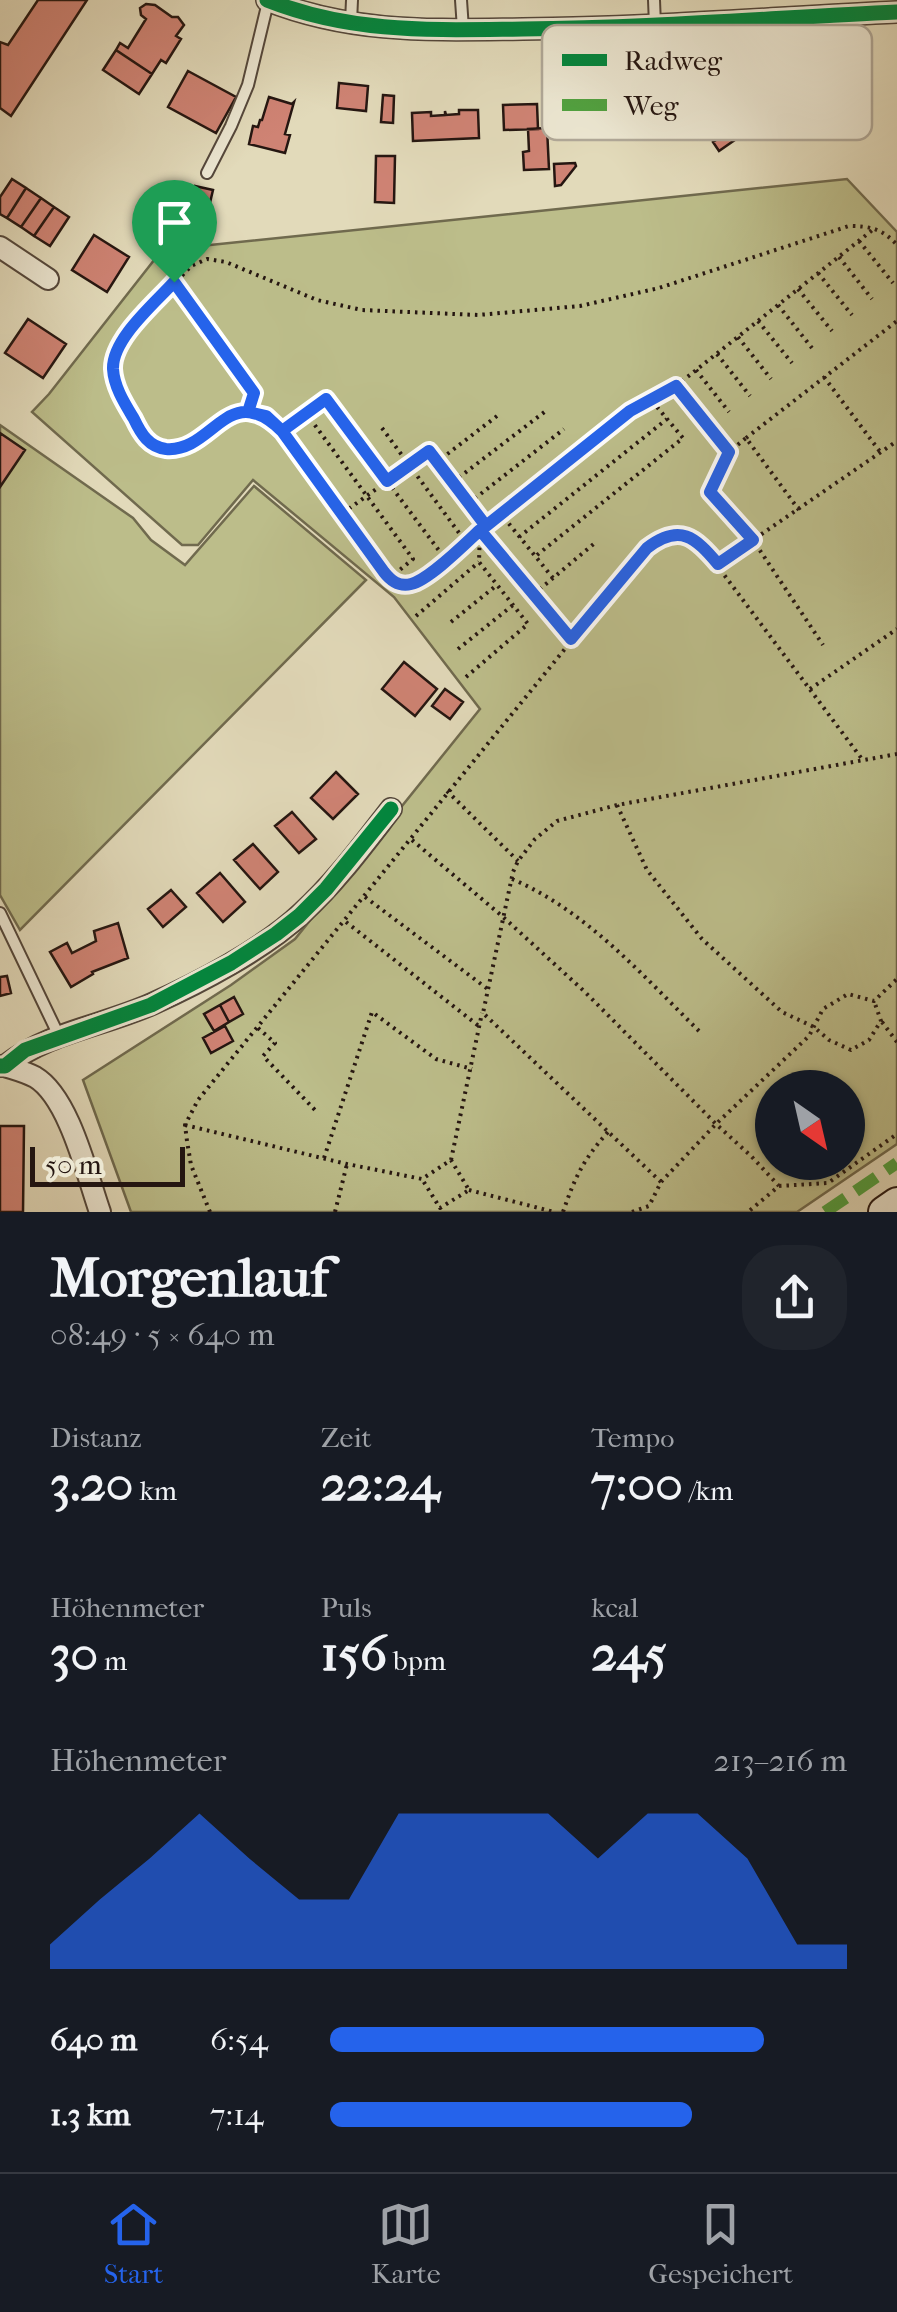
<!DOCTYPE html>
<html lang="de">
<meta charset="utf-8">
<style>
:root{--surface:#171b24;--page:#20242c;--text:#f1f3f6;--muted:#9ea1a6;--line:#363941;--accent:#2563eb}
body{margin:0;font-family:"IM FELL French Canon",serif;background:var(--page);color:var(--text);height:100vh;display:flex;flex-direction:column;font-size:38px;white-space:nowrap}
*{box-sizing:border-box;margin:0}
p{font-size:32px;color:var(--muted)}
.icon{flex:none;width:55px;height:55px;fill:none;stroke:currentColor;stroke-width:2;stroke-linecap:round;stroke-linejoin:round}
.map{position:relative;height:1212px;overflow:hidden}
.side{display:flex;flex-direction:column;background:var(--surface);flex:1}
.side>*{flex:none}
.needle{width:65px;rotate:146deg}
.tools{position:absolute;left:755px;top:1070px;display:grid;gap:20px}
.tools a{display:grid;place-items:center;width:110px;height:110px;border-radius:50%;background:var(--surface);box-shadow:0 2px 8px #0004;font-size:50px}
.scale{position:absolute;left:30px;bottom:25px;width:155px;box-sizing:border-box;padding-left:10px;border:5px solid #251611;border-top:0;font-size:28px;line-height:35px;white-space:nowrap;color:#251611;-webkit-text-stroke:8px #ece7d2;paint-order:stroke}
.pin{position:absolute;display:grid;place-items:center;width:85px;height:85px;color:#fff;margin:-102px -42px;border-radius:50% 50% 50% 0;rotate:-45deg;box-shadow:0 0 10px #0007}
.pin .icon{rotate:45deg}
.round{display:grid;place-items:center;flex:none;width:105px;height:105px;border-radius:40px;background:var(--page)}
.headline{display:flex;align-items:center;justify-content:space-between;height:170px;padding:0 50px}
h1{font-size:55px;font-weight:700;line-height:75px}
.figures{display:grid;grid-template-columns:repeat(3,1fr);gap:15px;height:170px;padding:10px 50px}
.figures div{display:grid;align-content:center}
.figures b{font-size:50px;font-weight:700}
.figures small{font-size:28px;font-weight:400}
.figures p{font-size:28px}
.chart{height:280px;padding:20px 50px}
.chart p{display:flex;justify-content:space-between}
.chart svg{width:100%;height:180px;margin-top:10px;fill:var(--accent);opacity:.7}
ul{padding:0 50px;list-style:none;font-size:32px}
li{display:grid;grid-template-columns:160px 120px 1fr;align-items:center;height:75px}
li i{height:25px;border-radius:12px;background:var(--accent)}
.tab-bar{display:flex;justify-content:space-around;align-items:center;height:140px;border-top:2px solid var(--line);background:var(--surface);font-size:28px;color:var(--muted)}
.tab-bar a{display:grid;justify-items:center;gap:5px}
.tab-bar .active{color:var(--accent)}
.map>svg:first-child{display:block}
.green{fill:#bcbd8a;stroke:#706a4e;stroke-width:2.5;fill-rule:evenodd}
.building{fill:#cf8374;stroke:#251611;stroke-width:2.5}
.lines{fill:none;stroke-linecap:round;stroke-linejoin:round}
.service-casing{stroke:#54473b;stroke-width:14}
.minor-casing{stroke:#54473b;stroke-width:24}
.secondary-casing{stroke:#251611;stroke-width:34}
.path{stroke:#251611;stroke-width:4;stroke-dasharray:2.5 5;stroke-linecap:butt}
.service{stroke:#ece7d2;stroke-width:10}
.minor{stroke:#ece7d2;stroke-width:20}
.secondary{stroke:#ece7d2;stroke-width:30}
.quiet{stroke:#50a13f;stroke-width:12;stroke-dasharray:25 12;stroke-linecap:butt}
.cycleway-casing{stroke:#ece7d2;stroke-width:21}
.cycleway{stroke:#00873e;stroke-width:15}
.route-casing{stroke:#fff;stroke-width:20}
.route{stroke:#2563eb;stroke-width:12}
.key{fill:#ece7d2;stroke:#b0a898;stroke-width:2.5}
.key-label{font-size:28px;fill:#251611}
</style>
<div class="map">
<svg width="897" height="1212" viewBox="0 0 897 1212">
<rect width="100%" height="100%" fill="#e2daba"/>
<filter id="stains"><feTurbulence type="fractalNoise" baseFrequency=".002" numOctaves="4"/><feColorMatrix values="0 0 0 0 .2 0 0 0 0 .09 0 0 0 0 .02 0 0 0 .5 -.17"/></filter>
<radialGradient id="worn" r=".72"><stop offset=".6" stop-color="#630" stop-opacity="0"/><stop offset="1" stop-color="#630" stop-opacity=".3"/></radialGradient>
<path class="green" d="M 847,179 L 897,232 L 897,1144 L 797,1212 L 131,1212 L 83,1080 L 231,985 L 295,939 L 480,709 L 394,597 L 253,480 L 198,545 L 182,545 L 32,412 L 49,394 L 162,250 ZM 772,1088 L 848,1088 L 848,1162 L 772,1162 Z
M 0,425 L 133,518 L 151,540 L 185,565 L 254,486 L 366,580 L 20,930 L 0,895 Z"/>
<path class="building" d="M 38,0 L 87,0 L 11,116 L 0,108 L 0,42 L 8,45 Z
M 146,4 L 155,5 L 172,17 L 178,17 L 184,25 L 176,36 L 181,39 L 166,63 L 161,60 L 152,74 L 116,50 L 120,43 L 128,48 L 146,19 L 141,15 L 140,8 Z
M 116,50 L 152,74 L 139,94 L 103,70 Z
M 188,71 L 236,97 L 216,133 L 168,107 Z
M 339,83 L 368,86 L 366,111 L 337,108 Z
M 383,95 L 394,96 L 393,123 L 381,122 Z
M 269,97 L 292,104 L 294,102 L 285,134 L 290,135 L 285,153 L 249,144 L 253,126 L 258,127 L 260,120 L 262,120 Z
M 537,104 L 538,129 L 504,130 L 503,105 Z
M 459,110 L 478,110 L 479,138 L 413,141 L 412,113 L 431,112 L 431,116 L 445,115 L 445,111 L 446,115 L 459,114 Z
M 547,128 L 549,169 L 524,170 L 523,152 L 529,151 L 528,129 Z
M 734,128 L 739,137 L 719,151 L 713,142 Z
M 376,156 L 395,156 L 394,203 L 375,202 Z
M 575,163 L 576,166 L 561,185 L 555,186 L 554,164 Z
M 12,179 L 26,188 L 7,218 L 0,214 L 0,197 Z
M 195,186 L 213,190 L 209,207 L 191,203 Z
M 26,188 L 41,198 L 21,227 L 7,218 Z
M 41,198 L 54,207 L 34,236 L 21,227 Z
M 54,207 L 69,217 L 50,246 L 34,236 Z
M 94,235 L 129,257 L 107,292 L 72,270 Z
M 28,319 L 66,344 L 43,378 L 5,353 Z
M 0,433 L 25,450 L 0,487 Z
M 404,662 L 437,689 L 415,716 L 382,689 Z
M 445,689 L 463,702 L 450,719 L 432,706 Z
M 336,772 L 358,794 L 333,819 L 311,798 Z
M 292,812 L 316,839 L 299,853 L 275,826 Z
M 253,844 L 278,872 L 260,889 L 234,860 Z
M 220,873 L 245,902 L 223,922 L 197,893 Z
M 171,890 L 186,907 L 163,927 L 148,909 Z
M 118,923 L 128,958 L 92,972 L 93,974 L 71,987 L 50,952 L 67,943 L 72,953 L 96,941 L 94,931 Z
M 7,976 L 11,993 L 0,996 L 0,977 Z
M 234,997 L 243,1014 L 229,1022 L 220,1005 Z
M 220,1005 L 229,1022 L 214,1031 L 204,1014 Z
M 225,1026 L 233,1041 L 211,1053 L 203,1038 Z
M 0,1126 L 24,1126 L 23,1212 L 0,1212 Z"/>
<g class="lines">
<g class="service-casing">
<path id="service" d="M 461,0 L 463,29
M 654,0 L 655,25
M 351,22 L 352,0
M 207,173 L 231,126 L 248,85 L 268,2
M 0,913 L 59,1036"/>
</g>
<g class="minor-casing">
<path id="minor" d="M 267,0 C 353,34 433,30 523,29 C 648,28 772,18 897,12
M 0,247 L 48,279
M 0,1066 L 5,1066 C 14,1069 26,1072 35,1077 C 69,1097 87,1175 100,1212
M 5,1066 C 48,1032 103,1026 152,1004 C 199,983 264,949 302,913 C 336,882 363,845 391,809"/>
</g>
<g class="secondary-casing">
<path id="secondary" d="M 884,1212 L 897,1203"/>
</g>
<path class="path" d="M 859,241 L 893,283
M 839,257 L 872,299
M 818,273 L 852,315
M 174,282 L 254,393 L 248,411
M 798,289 L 832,331
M 778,305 L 812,348
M 758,321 L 792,363
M 738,337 L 771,379
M 717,354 L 750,396
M 696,370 L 729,412
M 824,377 L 881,453
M 676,386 L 875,228
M 306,413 L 413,559 L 390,578
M 497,416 L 437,462 L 486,526 L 501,514
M 382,428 L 465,541
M 282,431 L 326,399 L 446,560
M 746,438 L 897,321
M 453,482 L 547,410
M 469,503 L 564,429
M 799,510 L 746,438 L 729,452 L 710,492 L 753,540 L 823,645
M 343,513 L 429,451 L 437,462
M 519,537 L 667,419
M 537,555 L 683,438 L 652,401
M 718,564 L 897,441
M 553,578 L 501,514 L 630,411 L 676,386 L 729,452
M 534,594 L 596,542
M 416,616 L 479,562
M 451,622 L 497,585
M 571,639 L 480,530 C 465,543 431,579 413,584 C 404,586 397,583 389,579 L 282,431 C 276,426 271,418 264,416 C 221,396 185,477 146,440 C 137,432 132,417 127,407 C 114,382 109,368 121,341 L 191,266 L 207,259 L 226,262 L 317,300 L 362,310 L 478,315 L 580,306 L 659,288 L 849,226 C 870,226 883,229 897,245
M 458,649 L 513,605
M 466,677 L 528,624 L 479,562 L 480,530 L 486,526
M 810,689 L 897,629
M 447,791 L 518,861
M 617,805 L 647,870 L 702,939 L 782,1012 L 814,1027 L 829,1040 L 851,1050 L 869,1040 L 881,1021 L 874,1001
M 412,840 L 502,916 L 585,992 L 716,1124 L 751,1156 L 779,1186 L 748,1212
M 512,879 C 587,911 643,976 700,1032
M 365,897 L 489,990
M 346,922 L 480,1027
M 882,1022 L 897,1042
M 258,1028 L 275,1043 L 263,1056 L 315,1110
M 185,1125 L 347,1164 L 422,1179 L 451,1160 L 469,1190 L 440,1208 L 422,1179
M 324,1158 L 372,1012 L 436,1059 L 472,1069
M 451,1160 L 482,1013
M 661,1182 L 483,1013 L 513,872 L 518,861 L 535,839 L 557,821 L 617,805 L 897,754
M 779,1186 L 828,1183 L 897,1134
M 469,1190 L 554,1212
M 210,1212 L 191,1165 L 187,1141 L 185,1125 L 198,1100 L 647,548 C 666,534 676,532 698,540 L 862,759
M 335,1212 L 347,1164
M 563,1212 C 575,1177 583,1160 608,1132
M 632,1212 L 649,1206 L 661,1182 L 716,1124 L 809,1036 L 823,1009 L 848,994 L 874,1001 L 897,979"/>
<use href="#service" class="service"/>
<use href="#minor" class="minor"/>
<use href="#secondary" class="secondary"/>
<path class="quiet" d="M 825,1212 L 897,1163"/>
<g class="cycleway-casing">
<path id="cycleway" d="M 267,0 C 353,34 433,30 523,29 C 648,28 772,18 897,12
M 0,1066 L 5,1066 L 25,1050 L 151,1005 L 231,963 L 276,934 L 299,916 L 326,889 L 391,809"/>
</g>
<use href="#cycleway" class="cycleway"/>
</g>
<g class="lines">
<g class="route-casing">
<path id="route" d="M 174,282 L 254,393 L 248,412 L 266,416 L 282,431 L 384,572 C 391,581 399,587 411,584 C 429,580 465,544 480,530 L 571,639 L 647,548 C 680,523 695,537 718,564 L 753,540 L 710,492 L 729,452 L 676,386 L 630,411 L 486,526 L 429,451 L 387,481 L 326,399 L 282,431 C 228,378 213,453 166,449 C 149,447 141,434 134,419 C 125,404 114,387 113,369 C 112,339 154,304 174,282"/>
</g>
<use href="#route" class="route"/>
</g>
<rect x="542" y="25" width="330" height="115" rx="15" class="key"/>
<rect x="562" y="54" width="45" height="12" fill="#00873e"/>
<rect x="562" y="99" width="45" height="12" fill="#50a13f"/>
<g class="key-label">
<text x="624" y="70">Radweg</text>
<text x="624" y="115">Weg</text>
</g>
<rect width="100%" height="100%" filter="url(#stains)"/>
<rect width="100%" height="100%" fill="url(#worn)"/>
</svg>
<div class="tools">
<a><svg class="needle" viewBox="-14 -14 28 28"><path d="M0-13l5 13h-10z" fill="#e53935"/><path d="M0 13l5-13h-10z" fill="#9ea1a6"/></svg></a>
</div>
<div class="scale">50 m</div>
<div class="pin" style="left:174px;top:282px;background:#1e9e55"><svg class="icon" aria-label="arrive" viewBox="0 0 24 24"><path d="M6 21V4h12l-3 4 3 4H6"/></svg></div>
</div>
<section class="side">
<div class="headline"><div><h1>Morgenlauf</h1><p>08:49 · 5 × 640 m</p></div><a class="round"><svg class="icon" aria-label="share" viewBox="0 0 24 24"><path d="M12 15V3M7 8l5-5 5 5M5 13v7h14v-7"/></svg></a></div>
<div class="figures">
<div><p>Distanz</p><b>3.20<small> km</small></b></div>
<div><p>Zeit</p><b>22:24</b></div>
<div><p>Tempo</p><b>7:00<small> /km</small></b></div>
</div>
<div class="figures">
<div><p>Höhenmeter</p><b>30<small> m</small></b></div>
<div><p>Puls</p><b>156<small> bpm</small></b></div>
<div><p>kcal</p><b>245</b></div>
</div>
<div class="chart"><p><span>Höhenmeter</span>213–216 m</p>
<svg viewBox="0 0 160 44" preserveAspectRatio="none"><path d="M0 44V38L10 27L20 17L30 6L40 17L50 27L60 27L70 6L80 6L90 6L100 6L110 17L120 6L130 6L140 17L150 38L160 38V44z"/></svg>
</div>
<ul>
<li><b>640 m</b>6:54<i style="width:84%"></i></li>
<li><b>1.3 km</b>7:14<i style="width:70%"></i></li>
</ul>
</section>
<nav class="tab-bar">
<a class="active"><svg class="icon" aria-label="home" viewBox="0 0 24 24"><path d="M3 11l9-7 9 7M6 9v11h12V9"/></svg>Start</a>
<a><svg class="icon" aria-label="map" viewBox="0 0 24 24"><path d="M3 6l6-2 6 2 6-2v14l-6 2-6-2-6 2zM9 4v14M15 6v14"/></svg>Karte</a>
<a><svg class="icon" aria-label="saved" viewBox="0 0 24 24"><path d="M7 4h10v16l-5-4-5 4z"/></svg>Gespeichert</a>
</nav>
